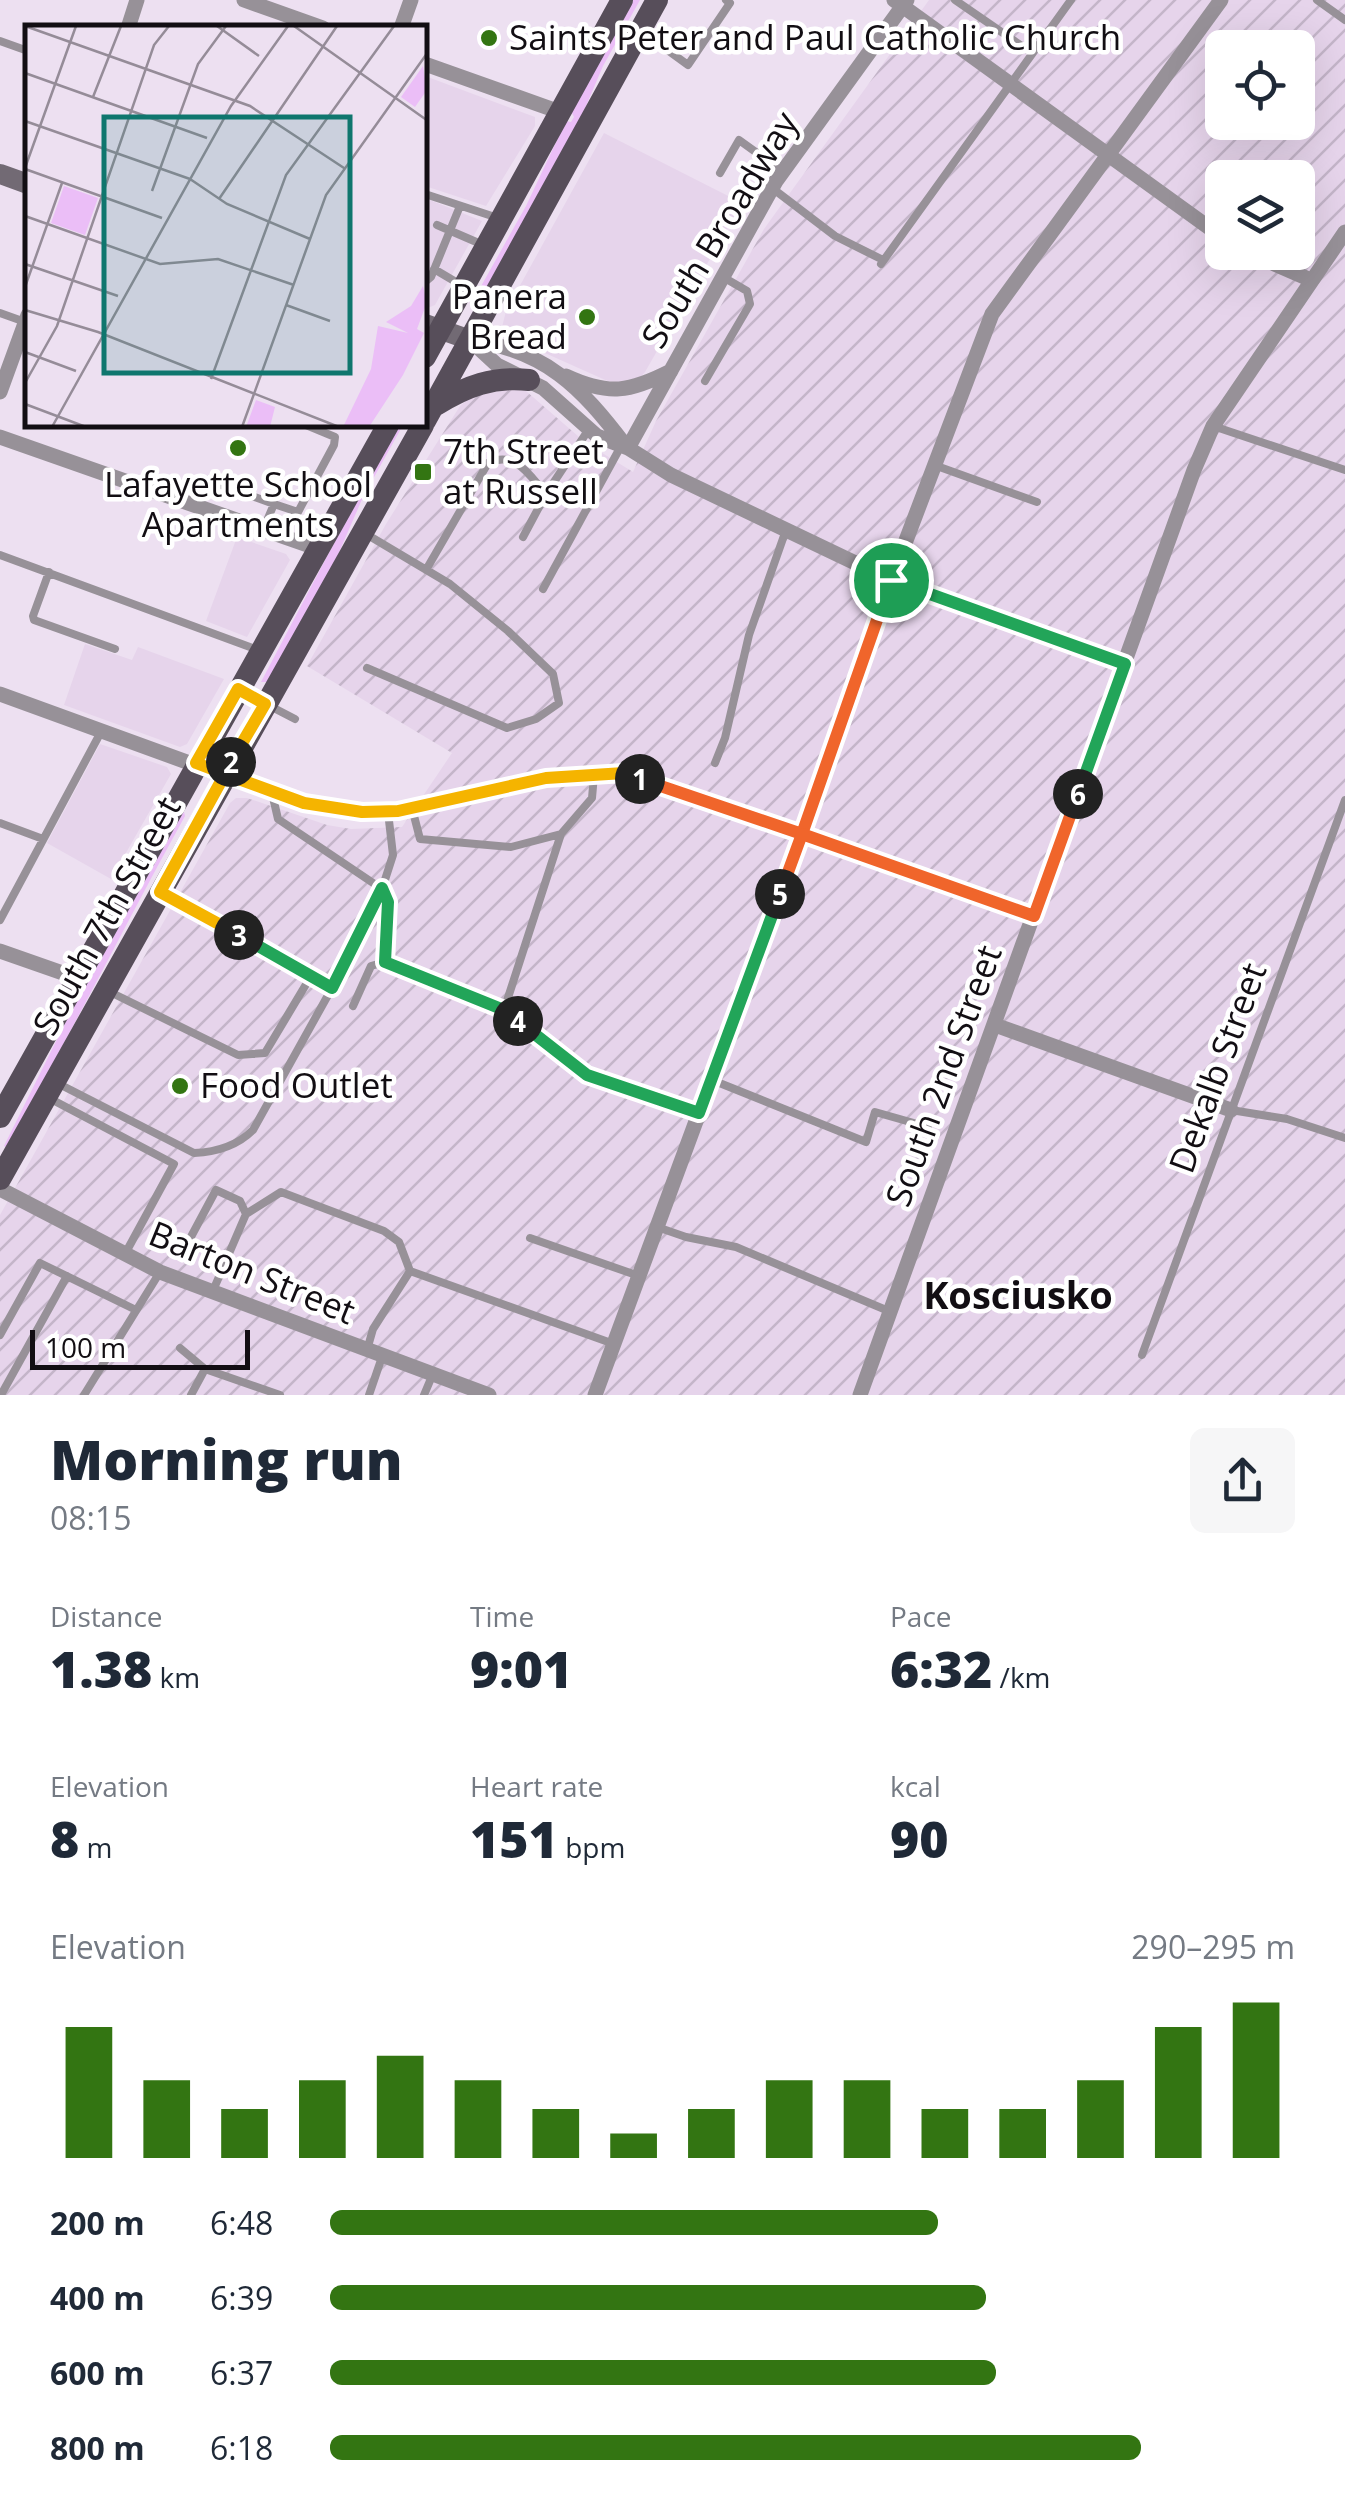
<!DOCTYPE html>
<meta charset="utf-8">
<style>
:root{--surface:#fff;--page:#f6f6f7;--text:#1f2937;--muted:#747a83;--accent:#337512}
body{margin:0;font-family:"Open Sans",sans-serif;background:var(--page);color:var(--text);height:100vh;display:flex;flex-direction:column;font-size:38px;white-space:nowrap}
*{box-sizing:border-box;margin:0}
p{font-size:32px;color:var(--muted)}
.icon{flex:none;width:55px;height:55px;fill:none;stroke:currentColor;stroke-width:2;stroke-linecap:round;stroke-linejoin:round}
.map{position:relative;height:1395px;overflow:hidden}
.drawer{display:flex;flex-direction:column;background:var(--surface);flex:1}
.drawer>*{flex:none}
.controls{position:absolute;left:1205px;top:30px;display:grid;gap:20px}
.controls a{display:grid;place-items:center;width:110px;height:110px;border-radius:15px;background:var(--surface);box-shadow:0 10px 40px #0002;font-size:50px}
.scale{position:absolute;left:30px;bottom:25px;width:220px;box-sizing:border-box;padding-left:10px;border:5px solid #120e13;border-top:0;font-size:28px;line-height:35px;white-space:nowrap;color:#120e13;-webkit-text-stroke:8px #fff;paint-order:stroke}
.pin{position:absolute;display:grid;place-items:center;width:85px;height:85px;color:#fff;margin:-42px;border:5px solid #fff;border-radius:50%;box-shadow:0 2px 10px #0007}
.km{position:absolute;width:50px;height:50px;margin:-25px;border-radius:50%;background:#222;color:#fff;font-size:28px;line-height:50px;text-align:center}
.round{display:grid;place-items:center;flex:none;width:105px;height:105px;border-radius:15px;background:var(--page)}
.summary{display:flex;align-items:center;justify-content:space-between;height:170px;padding:0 50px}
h1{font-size:55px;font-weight:800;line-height:75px}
.stats{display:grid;grid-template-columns:repeat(3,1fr);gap:15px;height:170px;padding:10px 50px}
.stats div{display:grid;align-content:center}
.stats b{font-size:50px;font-weight:800}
.stats small{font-size:28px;font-weight:400}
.stats p{font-size:28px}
.chart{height:280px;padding:20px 50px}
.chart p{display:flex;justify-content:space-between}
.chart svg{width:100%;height:180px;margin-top:10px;stroke:var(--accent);stroke-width:6}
ul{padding:0 50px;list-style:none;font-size:32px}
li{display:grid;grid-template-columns:160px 120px 1fr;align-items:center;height:75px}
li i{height:25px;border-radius:12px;background:var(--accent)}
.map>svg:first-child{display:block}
.built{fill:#e6d4eb}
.industrial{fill:url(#industrial-furrows);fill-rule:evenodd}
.green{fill:#ebbef7}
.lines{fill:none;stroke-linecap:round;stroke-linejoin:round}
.service{stroke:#979198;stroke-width:8}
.minor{stroke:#979198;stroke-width:15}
.secondary{stroke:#726a74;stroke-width:20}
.primary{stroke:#574e5a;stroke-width:22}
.split-1-casing{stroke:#fff;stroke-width:20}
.split-2-casing{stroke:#fff;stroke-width:20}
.split-3-casing{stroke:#fff;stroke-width:20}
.split-4-casing{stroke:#fff;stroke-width:20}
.split-5-casing{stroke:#fff;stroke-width:20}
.split-6-casing{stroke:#fff;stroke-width:20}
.split-7-casing{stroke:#fff;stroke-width:20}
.split-1{stroke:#f0652b;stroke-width:12}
.split-2{stroke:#f5b400;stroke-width:12}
.split-3{stroke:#f5b400;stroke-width:12}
.split-4{stroke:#22a559;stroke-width:12}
.split-5{stroke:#22a559;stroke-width:12}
.split-6{stroke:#f0652b;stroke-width:12}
.split-7{stroke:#22a559;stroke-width:12}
.poi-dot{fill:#337512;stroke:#fff;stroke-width:4}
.labels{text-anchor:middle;stroke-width:9;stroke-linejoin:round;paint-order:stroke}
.poi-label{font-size:35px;fill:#120e13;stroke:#fff;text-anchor:start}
.street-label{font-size:35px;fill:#120e13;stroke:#fff}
.neighbourhood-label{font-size:38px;font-weight:bold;fill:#120e13;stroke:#fff}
.inset-road{fill:none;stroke:#958c98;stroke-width:2.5}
.view{fill:#0f766e;fill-opacity:0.15;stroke:#0f766e;stroke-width:5}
.inset-edge{fill:none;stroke:#120e13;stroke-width:5}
</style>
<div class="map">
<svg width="1345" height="1395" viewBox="0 0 1345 1395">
<defs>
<pattern id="industrial-furrows" width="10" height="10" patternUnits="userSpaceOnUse" patternTransform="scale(2.5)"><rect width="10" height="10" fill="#e6d4eb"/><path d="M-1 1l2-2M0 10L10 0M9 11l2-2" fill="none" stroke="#c4b5c9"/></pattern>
</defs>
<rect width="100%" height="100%" fill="#ede0f1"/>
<path class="built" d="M 425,76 L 535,117 L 535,126 L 486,206 L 425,186 Z
M 604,133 L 742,203 L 645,372 L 637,381 L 612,383 L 507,336 L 502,327 L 506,311 Z
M 425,198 L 482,221 L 435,305 L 425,309 Z
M 237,537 L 286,554 L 290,560 L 247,637 L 206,621 Z
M 85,644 L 132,660 L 138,647 L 224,679 L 187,744 L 180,747 L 64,705 Z
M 100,744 L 167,767 L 171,774 L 111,879 L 47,843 Z"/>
<path class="industrial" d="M 929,0 L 1345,0 L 1345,1395 L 0,1395 L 0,1215 L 230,803 L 236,798 L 247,798 L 327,825 L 351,829 L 402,827 L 452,753 L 307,666 L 386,524 L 460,406 L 470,397 L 495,386 L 526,391 L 586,443 L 633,472 L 656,421 L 764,229 ZM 1222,48 L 1298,48 L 1298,122 L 1222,122 ZM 1222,178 L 1298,178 L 1298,252 L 1222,252 Z"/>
<path class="green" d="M 633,0 L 640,0 L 603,66 L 578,125 L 480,300 L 476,301 L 475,297 L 526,206 L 566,121 L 571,122 L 574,117 L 571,111 Z
M 396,425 L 403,425 L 363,497 L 337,557 L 267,682 L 261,682 Z
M 183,808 L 185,816 C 124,926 69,1039 6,1147 L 4,1146 L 83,987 Z"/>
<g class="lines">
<path class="service" d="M 955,0 L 1032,53
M 1317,0 L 1345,20
M 644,33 L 688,65 L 730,3 L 726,0
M 0,41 L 28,51
M 720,173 L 739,140 L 782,171
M 772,188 L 835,236 L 883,260
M 425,194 L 495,217
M 437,225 L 481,244
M 881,264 L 1071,0
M 434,269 L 461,285
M 425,282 L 431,277 L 460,206
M 0,313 L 28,323
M 705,381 L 750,304 L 747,291 L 723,277
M 1213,426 L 1345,470
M 934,465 L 1037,502
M 205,479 L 274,504
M 263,530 L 274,504 L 298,512 L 334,445 L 335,437 L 306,425
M 366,534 L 450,584 L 508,631 L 553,674 L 559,703 L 536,719 L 507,728 L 367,668
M 523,537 L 546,494
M 0,555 L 258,650
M 426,570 L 488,463 C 516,450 529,475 546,494 L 589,429
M 49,572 L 33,616 L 34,620 L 115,649
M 543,589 L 621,446
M 241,691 L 295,719
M 715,763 L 725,738 L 749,635 L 786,530
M 272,793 L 278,819 L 382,889 L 388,902 L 385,962 L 504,1010
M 412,808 L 420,839 L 511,847 L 561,834 L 592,798 L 594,775
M 0,823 L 43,839
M 561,834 L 504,1010 L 587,1075 L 699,1113
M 164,894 L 332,988
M 0,920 L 102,730
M 110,992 L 238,1055 L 265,1053 L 311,976
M 353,1006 L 371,966 L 385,962
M 712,1080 L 866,1142 L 875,1112 L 928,1127
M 59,1084 L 194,1153 C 217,1152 237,1146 253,1130 L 332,988 L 382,889 L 393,855 L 388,812
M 47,1097 L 174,1164 L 125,1254
M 1231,1110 L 1287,1119 L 1345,1138
M 657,1227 L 686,1237 L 736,1247 L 891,1312
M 530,1238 L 639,1276
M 185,1248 L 216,1190 L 240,1201 L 246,1214
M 212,1293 L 246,1214 L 281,1192 L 384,1231 L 399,1242 L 410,1271 L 614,1344
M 0,1335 L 40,1263 L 136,1310
M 180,1348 L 205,1369
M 367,1350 L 373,1329 L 410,1271
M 1142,1355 L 1345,800
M 1,1395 L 67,1276
M 84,1395 L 160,1272
M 191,1395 L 205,1369 L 280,1395
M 369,1395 L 382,1357
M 424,1395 L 432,1376"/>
<path class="minor" d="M 244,0 L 323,28
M 894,0 L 1222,237
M 128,28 L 137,0
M 401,28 L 411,0
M 425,64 L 560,112
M 1247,252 L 1311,280
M 470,340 L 497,365 L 543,388 L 597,436 L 628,448 L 671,475 L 891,580 L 1125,664
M 470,340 C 545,350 581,387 625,445
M 566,376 C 609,396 630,392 671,371
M 0,392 L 28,315
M 0,437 L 316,548
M 628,448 L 776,181 L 907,0
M 0,694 L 272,793 L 334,809 L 398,811 L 546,778 L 623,773 L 1034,916
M 0,951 L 77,978
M 995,1025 L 1231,1110
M 0,1189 L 160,1272 L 489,1395
M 595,1395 L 802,834 L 891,580 L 992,314 L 1221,0
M 860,1395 L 1194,470 L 1213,426 L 1345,232"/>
<path class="secondary" d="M 0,174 L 28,184
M 425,324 L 470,340"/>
<path class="primary" d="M 425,357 L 622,0
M 436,405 C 466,386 494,376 529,380
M 425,421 L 657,0
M 0,1117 L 388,425
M 0,1179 L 423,425"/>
</g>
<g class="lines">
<g class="split-1-casing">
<path id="split-1" d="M 640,779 L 802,834 L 891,580"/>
</g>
<g class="split-2-casing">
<path id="split-2" d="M 231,762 L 225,774 L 304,803 L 362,812 L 398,811 L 546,778 L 624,773 L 640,779"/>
</g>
<g class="split-3-casing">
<path id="split-3" d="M 231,762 L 265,704 L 238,689 L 196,763 L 225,774 L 160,892 L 239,935"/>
</g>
<g class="split-4-casing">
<path id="split-4" d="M 239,935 L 332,988 L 382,888 L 388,902 L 385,962 L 504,1010 L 518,1021"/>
</g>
<g class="split-5-casing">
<path id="split-5" d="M 518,1021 L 587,1075 L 699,1113 L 780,894"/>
</g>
<g class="split-6-casing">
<path id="split-6" d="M 780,894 L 802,834 L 1034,916 L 1078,794"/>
</g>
<g class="split-7-casing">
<path id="split-7" d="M 891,580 L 1125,664 L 1078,794"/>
</g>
<use href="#split-1" class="split-1"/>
<use href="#split-2" class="split-2"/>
<use href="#split-3" class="split-3"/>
<use href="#split-4" class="split-4"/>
<use href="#split-5" class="split-5"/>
<use href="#split-6" class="split-6"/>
<use href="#split-7" class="split-7"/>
</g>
<g class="poi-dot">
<circle cx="489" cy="38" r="10"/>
<circle cx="587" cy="317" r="10"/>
<circle cx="238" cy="448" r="10"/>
<rect x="413" y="462" width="20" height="20" rx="5"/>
<circle cx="180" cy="1086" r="10"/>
</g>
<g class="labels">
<g class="poi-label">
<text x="509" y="50">Saints Peter and Paul Catholic Church</text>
<text x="567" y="309" text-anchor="end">Panera<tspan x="567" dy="40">Bread</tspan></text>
<text x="443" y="464">7th Street<tspan x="443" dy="40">at Russell</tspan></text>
<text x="238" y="497" text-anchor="middle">Lafayette School<tspan x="238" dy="40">Apartments</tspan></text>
<text x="200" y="1098">Food Outlet</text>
</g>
<g class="street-label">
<text transform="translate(720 230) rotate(-59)" y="12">South Broadway</text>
<text transform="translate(107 916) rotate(-61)" y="12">South 7th Street</text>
<text transform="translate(1218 1068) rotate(-70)" y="12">Dekalb Street</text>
<text transform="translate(944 1076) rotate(-70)" y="12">South 2nd Street</text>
<text transform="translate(252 1273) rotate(22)" y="12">Barton Street</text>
</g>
<g class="neighbourhood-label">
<text x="1018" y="1309">Kosciusko</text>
</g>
</g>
<g transform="translate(25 25)">
<rect width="402" height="402" fill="#ede0f1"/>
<path d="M 398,41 L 402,65 L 390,82 L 376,72 ZM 39,161 L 73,173 L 60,210 L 26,198 ZM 398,261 L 402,277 L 392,304 L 399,308 L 378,350 L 344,402 L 318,402 L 346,344 L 353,301 L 383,308 L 361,297 L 386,281 ZM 231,375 L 250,382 L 245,402 L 221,402 Z" fill="#ebbef7"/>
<path class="inset-road" d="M 0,1 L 225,81 L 319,143M 192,1 L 234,31M 269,1 L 403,96M 0,48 L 182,113M 68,72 L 96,1M 0,96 L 165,154M 0,143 L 51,1M 0,144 L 137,193M 165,154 L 202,179 L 285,214M 127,166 L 173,39 L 201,1M 194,174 L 312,1M 0,191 L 135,239 L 193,234 L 269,260M 0,239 L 93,271M 0,262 L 37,158M 261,280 L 305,296M 0,285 L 73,307 L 314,402M 0,327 L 51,346M 186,354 L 261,150 L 369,1M 0,358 L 32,301 L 129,20 L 144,1M 0,379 L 61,402M 27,402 L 206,81 L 263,1M 217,402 L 301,170 L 403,27"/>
<path class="view" d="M 79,92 L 325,92 L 325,348 L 79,348 Z"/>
<rect width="402" height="402" class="inset-edge"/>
</g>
</svg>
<div class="controls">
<a><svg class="icon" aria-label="locate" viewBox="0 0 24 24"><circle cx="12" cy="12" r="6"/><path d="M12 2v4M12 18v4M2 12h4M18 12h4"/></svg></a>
<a><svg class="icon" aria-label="layers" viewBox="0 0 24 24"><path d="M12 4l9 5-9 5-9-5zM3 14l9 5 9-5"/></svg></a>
</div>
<div class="scale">100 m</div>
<div class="pin" style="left:891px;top:580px;background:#1e9e55"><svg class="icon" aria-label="arrive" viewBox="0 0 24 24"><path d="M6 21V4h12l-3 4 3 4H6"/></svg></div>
<b class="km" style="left:640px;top:779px">1</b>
<b class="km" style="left:231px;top:762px">2</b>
<b class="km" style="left:239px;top:935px">3</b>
<b class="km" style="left:518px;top:1021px">4</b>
<b class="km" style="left:780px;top:894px">5</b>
<b class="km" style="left:1078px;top:794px">6</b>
</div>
<section class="drawer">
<div class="summary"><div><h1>Morning run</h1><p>08:15</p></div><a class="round"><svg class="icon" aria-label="share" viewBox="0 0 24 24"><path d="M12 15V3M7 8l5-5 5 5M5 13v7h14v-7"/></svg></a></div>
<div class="stats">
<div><p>Distance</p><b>1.38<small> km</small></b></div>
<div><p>Time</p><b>9:01</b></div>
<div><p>Pace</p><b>6:32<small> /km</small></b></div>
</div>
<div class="stats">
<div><p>Elevation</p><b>8<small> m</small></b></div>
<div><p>Heart rate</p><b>151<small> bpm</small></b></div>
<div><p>kcal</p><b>90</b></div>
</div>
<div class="chart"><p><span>Elevation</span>290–295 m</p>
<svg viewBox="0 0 160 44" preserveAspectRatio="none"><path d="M5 44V12M15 44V25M25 44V32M35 44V25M45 44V19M55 44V25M65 44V32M75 44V38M85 44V32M95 44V25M105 44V25M115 44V32M125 44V32M135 44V25M145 44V12M155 44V6"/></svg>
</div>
<ul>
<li><b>200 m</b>6:48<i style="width:63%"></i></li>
<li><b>400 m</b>6:39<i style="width:68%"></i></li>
<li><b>600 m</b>6:37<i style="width:69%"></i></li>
<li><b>800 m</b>6:18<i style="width:84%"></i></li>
</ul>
</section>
